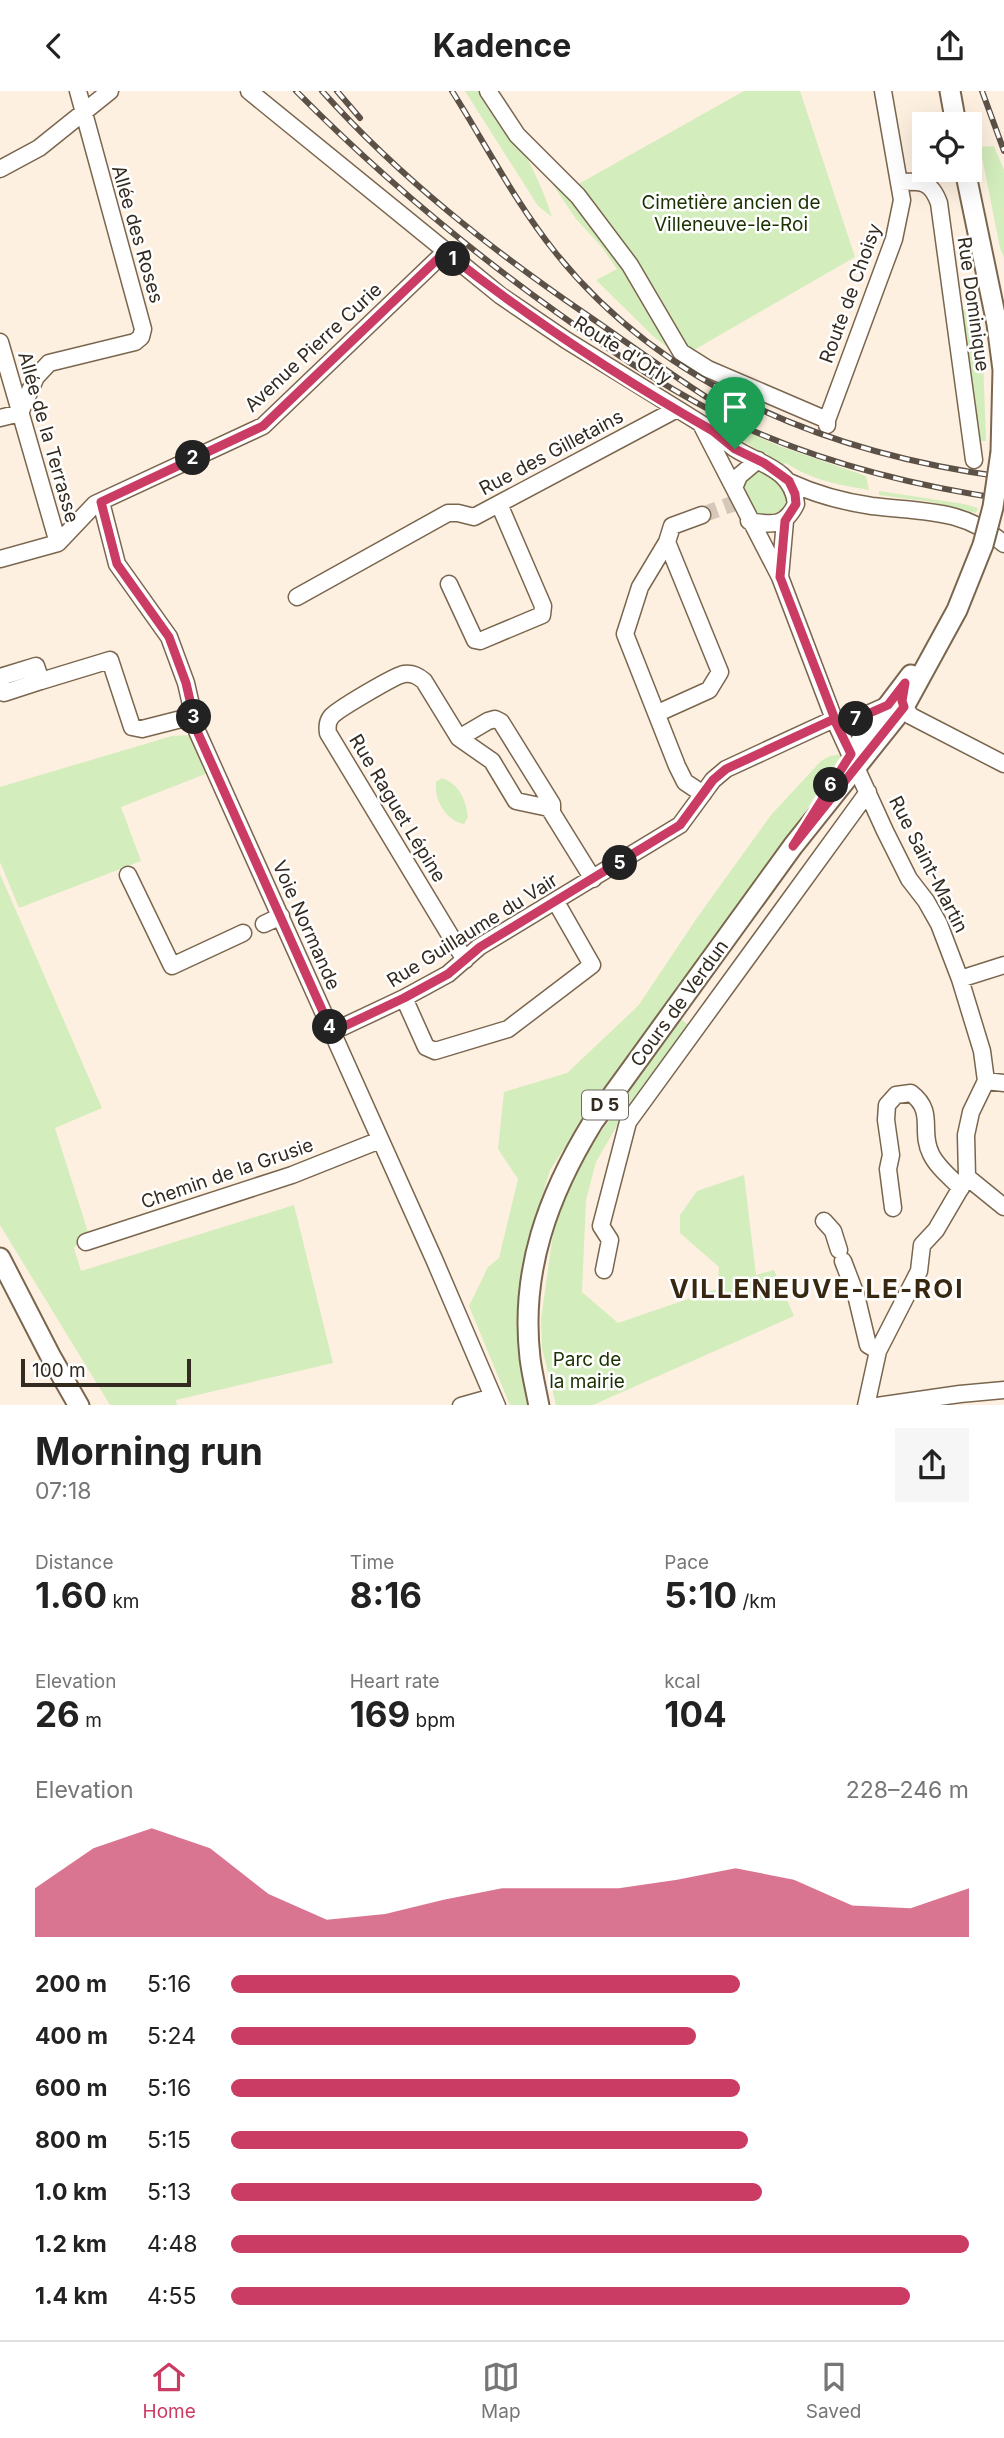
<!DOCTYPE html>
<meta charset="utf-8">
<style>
:root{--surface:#fff;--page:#f6f6f6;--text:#222;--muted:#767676;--line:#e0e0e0;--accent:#ca3c63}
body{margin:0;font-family:Inter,sans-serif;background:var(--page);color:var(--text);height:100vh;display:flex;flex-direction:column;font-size:26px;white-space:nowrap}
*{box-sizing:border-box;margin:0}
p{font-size:23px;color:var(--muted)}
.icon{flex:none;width:38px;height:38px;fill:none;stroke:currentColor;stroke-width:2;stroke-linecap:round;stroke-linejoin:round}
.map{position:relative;height:1314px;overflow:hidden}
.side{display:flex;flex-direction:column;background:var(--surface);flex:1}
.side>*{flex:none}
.fabs{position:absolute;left:912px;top:21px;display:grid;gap:14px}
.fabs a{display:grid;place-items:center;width:70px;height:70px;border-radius:0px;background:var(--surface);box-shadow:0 7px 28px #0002;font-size:35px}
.scale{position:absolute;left:21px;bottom:18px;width:170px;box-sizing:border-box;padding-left:7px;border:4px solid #332a20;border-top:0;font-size:19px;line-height:24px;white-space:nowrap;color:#332a20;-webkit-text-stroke:5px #fff;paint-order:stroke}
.pin{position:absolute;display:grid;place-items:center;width:60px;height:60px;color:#fff;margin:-72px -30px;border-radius:50% 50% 50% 0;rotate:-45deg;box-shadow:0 0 7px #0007}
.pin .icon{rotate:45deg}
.km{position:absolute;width:35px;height:35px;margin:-18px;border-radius:50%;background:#222;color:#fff;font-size:19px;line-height:35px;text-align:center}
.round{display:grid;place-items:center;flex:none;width:74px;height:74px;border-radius:0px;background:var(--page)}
.headline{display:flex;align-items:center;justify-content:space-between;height:119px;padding:0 35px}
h1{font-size:38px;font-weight:700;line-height:52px}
.metrics{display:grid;grid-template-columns:repeat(3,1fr);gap:10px;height:119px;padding:7px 35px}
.metrics div{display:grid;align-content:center}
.metrics b{font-size:35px;font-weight:700}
.metrics small{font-size:19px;font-weight:400}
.metrics p{font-size:19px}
.chart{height:196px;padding:14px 35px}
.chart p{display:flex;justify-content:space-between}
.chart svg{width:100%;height:126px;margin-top:7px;fill:var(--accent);opacity:.7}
ul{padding:0 35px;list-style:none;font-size:23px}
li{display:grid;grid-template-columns:112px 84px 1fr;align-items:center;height:52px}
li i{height:18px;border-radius:9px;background:var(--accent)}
header{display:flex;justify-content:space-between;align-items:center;height:91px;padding:0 35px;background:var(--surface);font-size:32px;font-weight:700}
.tabs{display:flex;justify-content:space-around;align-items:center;height:98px;border-top:2px solid var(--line);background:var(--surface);font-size:19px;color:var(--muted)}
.tabs a{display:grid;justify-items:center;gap:4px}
.tabs .on{color:var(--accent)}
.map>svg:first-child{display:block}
.green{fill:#d3edbc}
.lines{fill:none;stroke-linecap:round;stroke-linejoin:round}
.minor-tunnel{stroke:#d5c8ba;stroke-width:16;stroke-dasharray:16 8;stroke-linecap:butt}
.minor-casing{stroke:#7a664e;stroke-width:19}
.major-casing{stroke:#7a664e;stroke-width:23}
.minor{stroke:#fff;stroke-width:16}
.major{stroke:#fff;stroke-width:19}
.rail-casing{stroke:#5b5146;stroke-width:6}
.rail{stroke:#fff;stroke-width:3.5;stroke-dasharray:10;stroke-linecap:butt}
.major-bridge-casing{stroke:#7a664e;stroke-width:23;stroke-linecap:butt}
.major-bridge{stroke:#fff;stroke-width:19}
.route-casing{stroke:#fff;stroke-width:14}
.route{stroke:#ca3c63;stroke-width:9}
.labels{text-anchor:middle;stroke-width:5;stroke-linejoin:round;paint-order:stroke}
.shield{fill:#fff;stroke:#706a63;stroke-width:2}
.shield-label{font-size:18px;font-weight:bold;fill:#332a20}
.park-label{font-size:19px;fill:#1b3100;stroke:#fff}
.street-label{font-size:19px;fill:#332a20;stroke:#fff}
.district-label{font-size:26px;font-weight:bold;letter-spacing:2px;fill:#382711;stroke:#fff}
</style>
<header><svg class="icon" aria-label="back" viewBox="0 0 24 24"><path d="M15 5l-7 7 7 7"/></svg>Kadence<svg class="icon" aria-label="share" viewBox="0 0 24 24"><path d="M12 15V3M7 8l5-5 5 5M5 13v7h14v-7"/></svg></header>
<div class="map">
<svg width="1004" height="1315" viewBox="0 0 1004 1315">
<rect width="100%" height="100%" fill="#fef0e0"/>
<path class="green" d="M 465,0 L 484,0 C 512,38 538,81 552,126 L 538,115 Z
M 744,0 L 800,0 L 855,166 L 694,259 L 687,259 L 638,176 L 639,173 L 637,168 L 633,167 L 575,95 Z
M 994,55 L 1004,79 L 1004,167 L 1000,157 L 980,56 Z
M 558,90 L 613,160 L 680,266 L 654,246 L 596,189 L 617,178 L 601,155 L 576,128 L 553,94 Z
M 976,217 L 983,267 L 986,350 L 976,350 L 959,219 Z
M 708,324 L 779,355 L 866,385 L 869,399 C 839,394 812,389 786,372 L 782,374 L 710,329 Z
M 762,376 L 791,402 L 786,422 L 761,427 C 747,418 740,404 744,389 Z
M 879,400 L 964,413 L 978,417 L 976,422 L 932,411 L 879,404 Z
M 190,644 L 208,682 L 121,716 L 141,770 L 19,817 L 0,771 L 0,696 L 172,645 Z
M 842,663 L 787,749 L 590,1018 L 550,1079 L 534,1132 L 520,1194 L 520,1249 L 528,1314 L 510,1314 L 469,1215 L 488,1176 L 499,1167 L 518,1088 L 498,1058 L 504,1001 L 567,982 L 638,915 L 699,824 L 771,724 L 821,670 L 830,665 Z
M 442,687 C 459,693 466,709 468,726 L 464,733 C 446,730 434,709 436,691 Z
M 0,783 L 102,1017 L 55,1037 L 88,1141 L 74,1157 L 81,1180 L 294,1114 L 333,1272 L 176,1309 L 177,1314 L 110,1314 L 0,1134 Z
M 680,927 L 688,934 L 625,1021 L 596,1071 L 586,1109 L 582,1201 L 618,1232 L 717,1198 L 719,1176 L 680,1142 L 680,1124 L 697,1100 L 744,1084 L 756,1184 L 774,1179 L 794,1225 L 593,1314 L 556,1314 L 542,1257 L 541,1228 L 553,1143 L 559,1115 L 576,1077 Z"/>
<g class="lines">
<path class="minor-tunnel" d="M 702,424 L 740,410"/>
<g class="minor-casing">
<path id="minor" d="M 249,0 L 501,205 L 566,249 L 713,340 C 720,346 727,352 734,357 C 760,374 792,377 796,413 C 785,436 772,434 749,430
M 488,0 L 517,44 L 578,105 L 630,174 L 681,261 L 708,278 L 827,329
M 0,78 L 39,57 L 110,0
M 900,91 C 922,90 931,90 939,112 L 974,369
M 0,251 L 58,452
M 0,327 L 20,322 L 36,286 L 49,272 L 135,251 L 141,246 L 143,238 L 78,0
M 701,333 L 780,486 L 834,628 L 885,740 L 909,788 L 926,810 L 939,833 L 960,888 L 982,960 L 986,990 L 971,1021 L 966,1044 L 967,1086 L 936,1139 L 922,1154 L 919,1180 L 878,1260 L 866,1315
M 827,334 L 827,329 L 894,148 L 902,109 L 883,0
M 789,391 C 815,403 844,411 872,415 C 922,421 964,417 1004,453
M 734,397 L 739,385 L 758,369
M 101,411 L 117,473 L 169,546 L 186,592 L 197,640 L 434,1168 L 497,1315
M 702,424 L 672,435 L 667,451 L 640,496 L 625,543 L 677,675 L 685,691 L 703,703
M 0,468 L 58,452 L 95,413 L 263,335 L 445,161
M 780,486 L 785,430
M 449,493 L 475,549 L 480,550 L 542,524 L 543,515 L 499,413
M 297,506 L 448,422 L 458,422 L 474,426 L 677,318
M 0,586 L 36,575 L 41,590 L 110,569 L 132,636 L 142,638 L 193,625
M 0,592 L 4,602 L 41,590
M 903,604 L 904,616 L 911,625 L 1004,673
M 658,622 L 709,599 L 720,581 L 667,451
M 838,636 L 888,614
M 459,647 L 488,630 L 495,628 L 501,631 L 552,713 L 552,721
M 128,784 L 172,875 L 243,842
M 264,833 L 281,825
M 465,869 L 328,642 C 327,636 327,631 331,626 C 336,619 396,584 404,583 C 413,582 418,585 424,590 L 459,647 L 492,670 L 516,710 L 549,717 L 593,788
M 960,888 L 1004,874
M 404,907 L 426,956 L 435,960 L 508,938 L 592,874 L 556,811
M 332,941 L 404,907 L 448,883 L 479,856 L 680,734 L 713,689 L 726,678 L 834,628
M 986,990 L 1004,992
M 967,1086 L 1004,1116
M 893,1117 L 888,1078 L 891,1064 L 886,1029 L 887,1014 L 896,1004 L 911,1002 C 936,1021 919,1040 931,1063 C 937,1076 951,1087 961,1097
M 824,1130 L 833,1140 L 839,1159
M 86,1151 L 292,1084 L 380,1049
M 843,1170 L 856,1204 L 868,1254 L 878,1260
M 604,1179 L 610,1149 L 601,1135 L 628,1031 L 868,701
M 461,1315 L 493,1306
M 877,1315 L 960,1303 L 1004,1299"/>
</g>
<g class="major-casing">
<path id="major" d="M 950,0 L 956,33
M 965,79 L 997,233 L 1003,279 L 1001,361
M 855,658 L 911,584
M 0,1167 L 51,1266 L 79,1315
M 539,1315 C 536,1299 532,1283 530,1267 C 520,1180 548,1104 593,1031 L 793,755 L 904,616 L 957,519 L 983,454"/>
</g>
<use href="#minor" class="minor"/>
<use href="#major" class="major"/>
<g class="rail-casing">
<path id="rail" d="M 296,0 C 377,82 465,156 559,223 C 618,265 678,305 744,336 C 827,373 915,395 1004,408
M 322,0 C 401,88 493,160 590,226 C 632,255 674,286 717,313
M 337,0 L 360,27
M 452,0 C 486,54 515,111 555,161 C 665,299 833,363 1004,386
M 982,0 L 1004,60"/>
</g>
<use href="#rail" class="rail"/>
<g class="major-bridge-casing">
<path id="major-bridge" d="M 983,454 L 993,416 L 1001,361"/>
</g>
<use href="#major-bridge" class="major-bridge"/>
</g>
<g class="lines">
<g class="route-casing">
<path id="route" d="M 735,358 L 713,340 C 620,287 529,227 445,161 L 263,335 L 101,411 L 117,473 L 169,546 L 186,592 L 197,640 L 332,941 L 404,907 L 448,883 L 480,856 L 680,734 L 713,689 L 726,678 L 834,628 L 851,663 L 793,755 L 904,616 L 902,610 L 905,592 L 888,614 L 838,636 L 780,486 L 785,430 L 796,413 L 795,403 L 789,390 L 764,372 L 735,358"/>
</g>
<use href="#route" class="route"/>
</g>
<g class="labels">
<rect class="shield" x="582" y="999.5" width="46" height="29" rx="5"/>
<g class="shield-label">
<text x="605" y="1020">D 5</text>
</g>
<g class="park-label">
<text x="731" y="118">Cimetière ancien de<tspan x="731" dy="22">Villeneuve-le-Roi</tspan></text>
<text x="587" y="1275">Parc de<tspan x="587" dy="22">la mairie</tspan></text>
</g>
<g class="street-label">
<text transform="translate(138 143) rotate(74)" y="7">Allée des Roses</text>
<text transform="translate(850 202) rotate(-70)" y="7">Route de Choisy</text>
<text transform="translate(974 213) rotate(82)" y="7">Rue Dominique</text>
<text transform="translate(313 256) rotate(-43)" y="7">Avenue Pierre Curie</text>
<text transform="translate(623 259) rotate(32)" y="7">Route d'Orly</text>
<text transform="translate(49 346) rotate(74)" y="7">Allée de la Terrasse</text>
<text transform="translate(551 361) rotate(-28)" y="7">Rue des Gilletains</text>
<text transform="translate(398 717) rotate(59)" y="7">Rue Raguet Lépine</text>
<text transform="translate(929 773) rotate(63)" y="7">Rue Saint-Martin</text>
<text transform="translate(307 834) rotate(66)" y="7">Voie Normande</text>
<text transform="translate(472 839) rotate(-32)" y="7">Rue Guillaume du Vair</text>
<text transform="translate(679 912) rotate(-54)" y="7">Cours de Verdun</text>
<text transform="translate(227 1082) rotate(-19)" y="7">Chemin de la Grusie</text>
</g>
<g class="district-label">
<text x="817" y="1207">VILLENEUVE-LE-ROI</text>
</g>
</g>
</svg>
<div class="fabs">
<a><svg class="icon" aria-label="locate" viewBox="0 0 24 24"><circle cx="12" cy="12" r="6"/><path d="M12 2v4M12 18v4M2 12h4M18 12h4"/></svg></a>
</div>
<div class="scale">100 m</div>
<div class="pin" style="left:735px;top:358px;background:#1e9e55"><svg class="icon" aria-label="arrive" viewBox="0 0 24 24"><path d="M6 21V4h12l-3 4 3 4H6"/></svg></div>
<b class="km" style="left:453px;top:168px">1</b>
<b class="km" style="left:193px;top:367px">2</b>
<b class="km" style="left:194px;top:626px">3</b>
<b class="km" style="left:330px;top:936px">4</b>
<b class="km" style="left:620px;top:772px">5</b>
<b class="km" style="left:831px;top:694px">6</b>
<b class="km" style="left:856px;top:628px">7</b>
</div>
<section class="side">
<div class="headline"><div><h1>Morning run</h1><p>07:18</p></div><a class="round"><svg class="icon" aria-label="share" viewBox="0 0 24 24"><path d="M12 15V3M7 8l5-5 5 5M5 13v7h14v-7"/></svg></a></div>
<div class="metrics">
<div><p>Distance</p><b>1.60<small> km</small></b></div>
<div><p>Time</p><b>8:16</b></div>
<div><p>Pace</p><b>5:10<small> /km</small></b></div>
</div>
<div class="metrics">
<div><p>Elevation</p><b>26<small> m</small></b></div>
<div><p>Heart rate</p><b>169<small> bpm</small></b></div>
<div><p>kcal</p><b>104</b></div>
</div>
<div class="chart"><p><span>Elevation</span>228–246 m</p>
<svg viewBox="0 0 160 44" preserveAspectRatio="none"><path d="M0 44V27L10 13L20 6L30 13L40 29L50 38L60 36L70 31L80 27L90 27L100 27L110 24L120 20L130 24L140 33L150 34L160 27V44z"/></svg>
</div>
<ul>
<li><b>200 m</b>5:16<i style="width:69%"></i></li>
<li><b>400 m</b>5:24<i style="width:63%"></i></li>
<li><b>600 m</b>5:16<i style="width:69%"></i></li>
<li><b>800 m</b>5:15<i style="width:70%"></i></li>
<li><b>1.0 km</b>5:13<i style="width:72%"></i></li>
<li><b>1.2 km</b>4:48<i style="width:100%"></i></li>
<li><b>1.4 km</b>4:55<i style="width:92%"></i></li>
</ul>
</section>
<nav class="tabs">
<a class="on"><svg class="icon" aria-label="home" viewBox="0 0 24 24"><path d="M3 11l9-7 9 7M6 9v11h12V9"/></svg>Home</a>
<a><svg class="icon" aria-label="map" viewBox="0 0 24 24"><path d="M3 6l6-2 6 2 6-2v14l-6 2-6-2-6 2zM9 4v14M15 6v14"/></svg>Map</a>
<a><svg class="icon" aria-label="saved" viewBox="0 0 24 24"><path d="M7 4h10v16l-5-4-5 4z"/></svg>Saved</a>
</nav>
